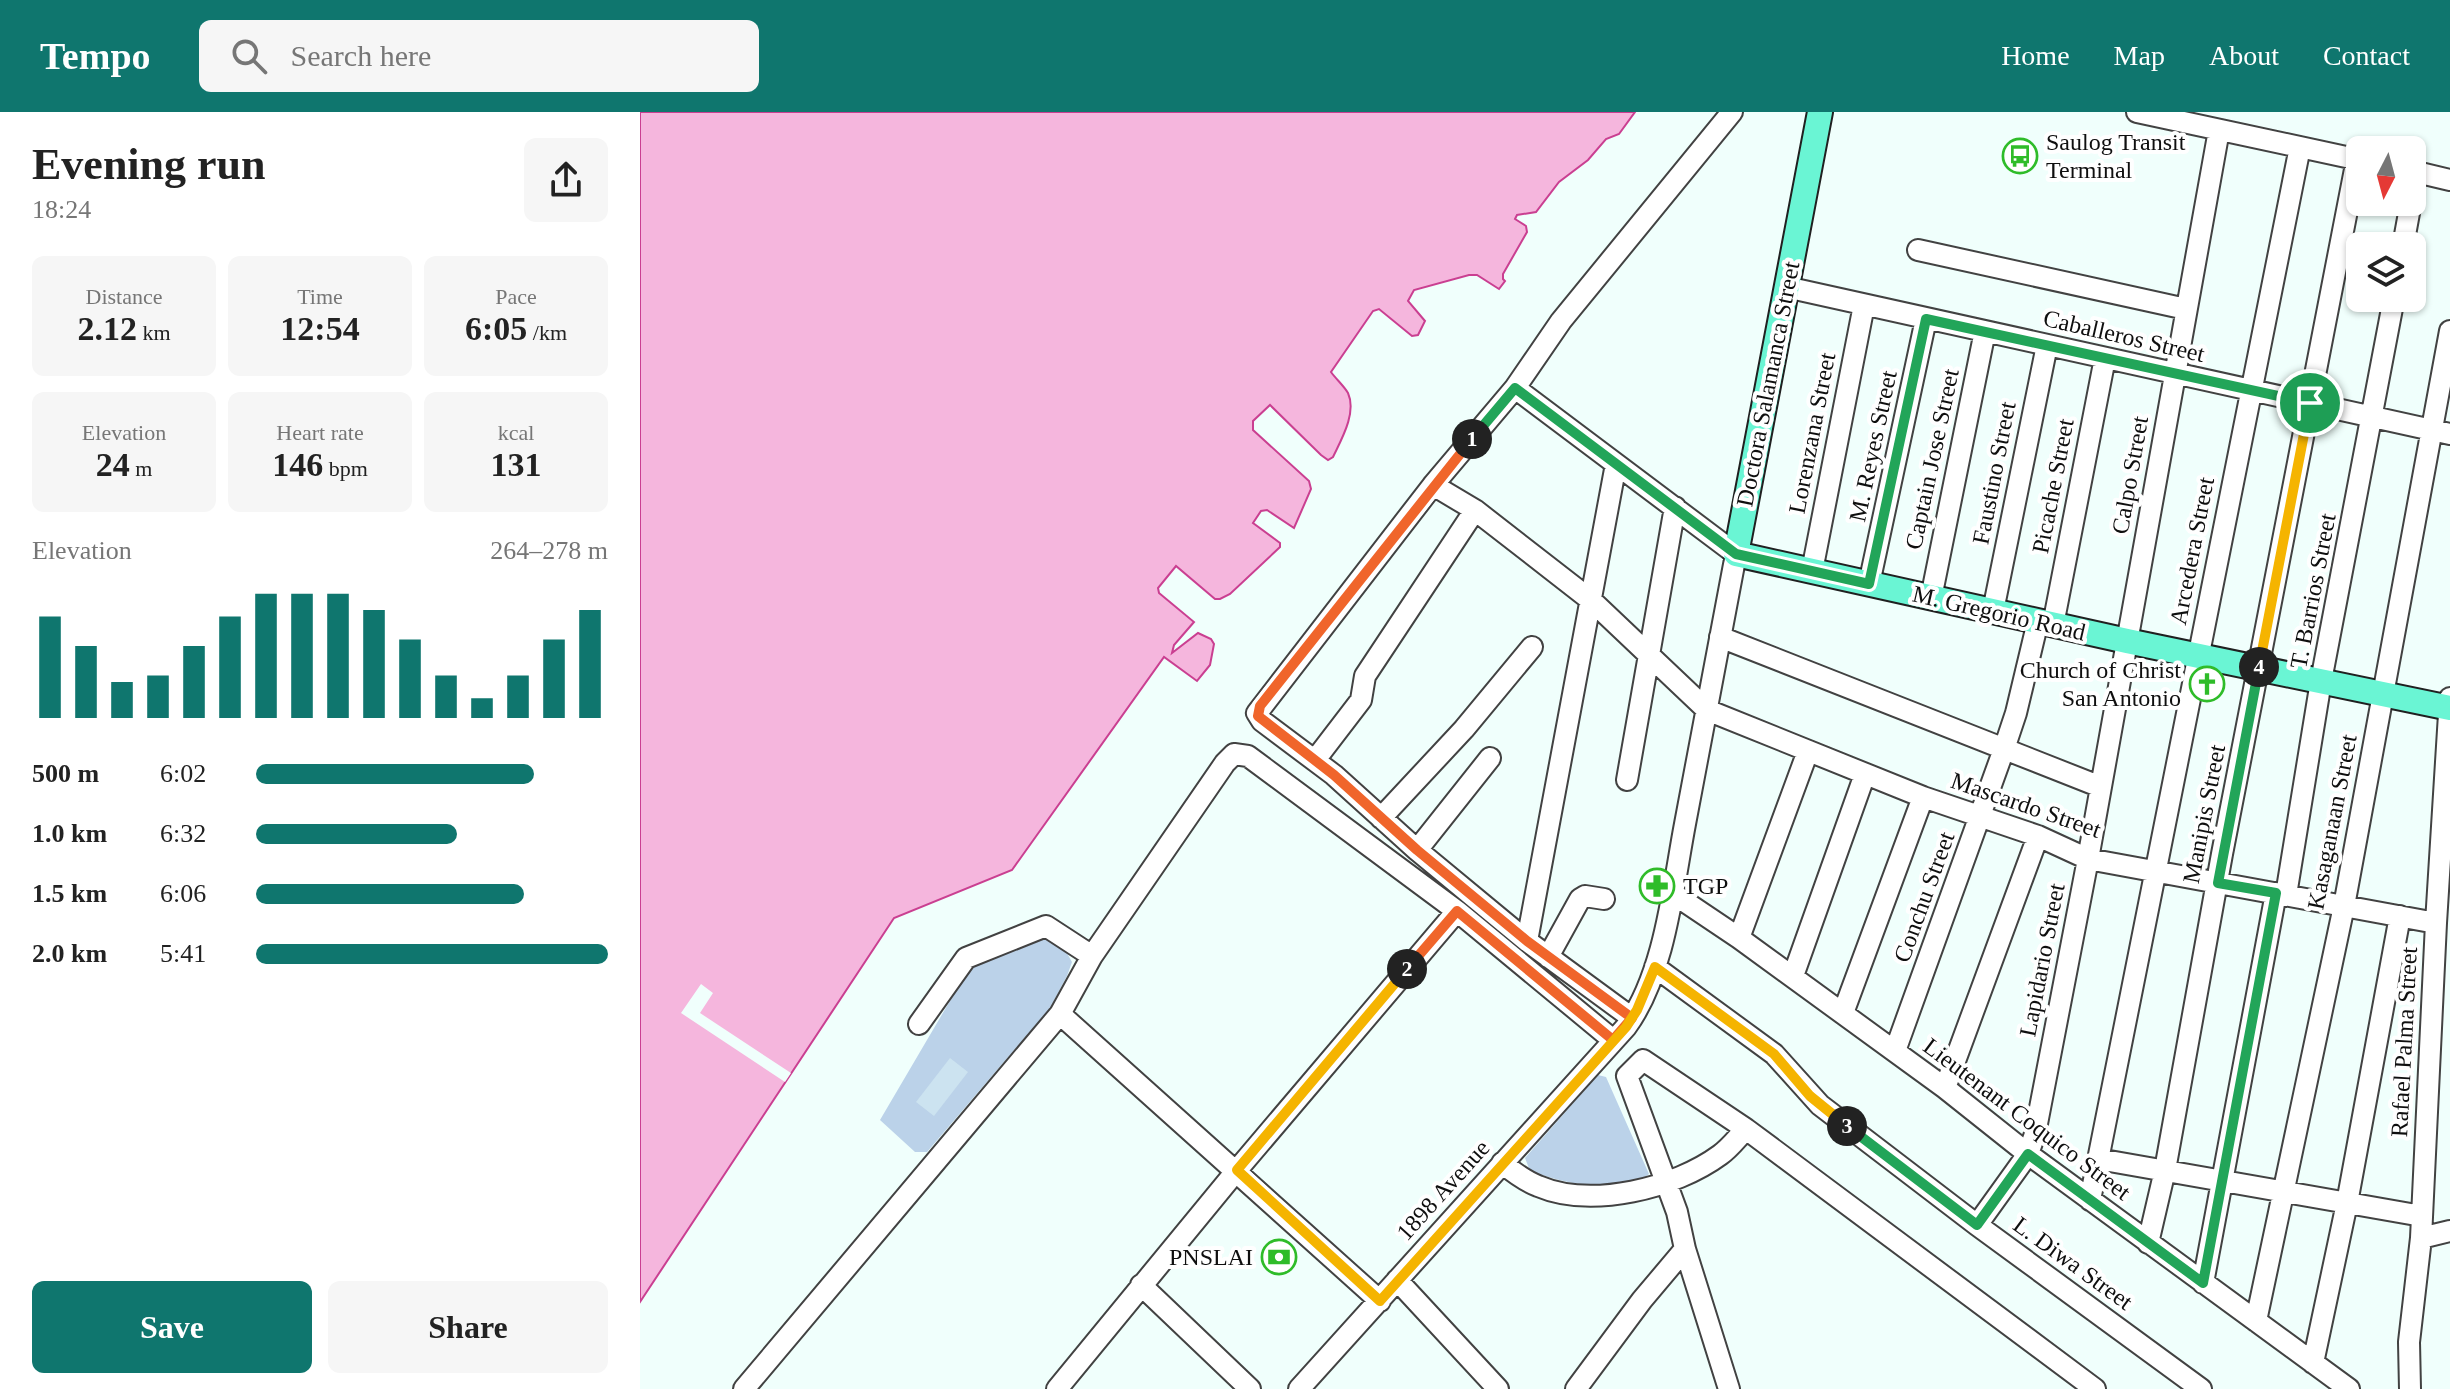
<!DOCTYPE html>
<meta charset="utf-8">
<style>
:root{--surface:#fff;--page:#f6f6f6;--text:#222;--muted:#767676;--accent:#0f766e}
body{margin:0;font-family:Georgia,serif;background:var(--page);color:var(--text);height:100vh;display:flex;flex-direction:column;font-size:30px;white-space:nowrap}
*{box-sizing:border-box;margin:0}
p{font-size:26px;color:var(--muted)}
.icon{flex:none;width:44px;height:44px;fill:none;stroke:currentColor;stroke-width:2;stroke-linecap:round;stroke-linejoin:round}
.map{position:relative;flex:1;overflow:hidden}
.side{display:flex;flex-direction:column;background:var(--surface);width:640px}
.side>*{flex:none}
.needle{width:52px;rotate:186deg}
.controls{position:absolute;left:1706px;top:24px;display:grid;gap:16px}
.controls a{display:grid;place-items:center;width:80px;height:80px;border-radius:12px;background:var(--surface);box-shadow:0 2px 6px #0004;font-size:40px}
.pin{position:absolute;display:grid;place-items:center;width:68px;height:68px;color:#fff;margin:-34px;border:4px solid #fff;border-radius:50%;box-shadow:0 2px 8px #0007}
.km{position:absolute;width:40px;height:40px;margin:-20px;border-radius:50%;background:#222;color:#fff;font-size:22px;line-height:40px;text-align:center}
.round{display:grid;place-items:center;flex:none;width:84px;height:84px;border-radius:12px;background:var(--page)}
.summary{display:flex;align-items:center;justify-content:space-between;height:136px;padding:0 32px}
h1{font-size:44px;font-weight:600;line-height:60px}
.figures{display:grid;grid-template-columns:repeat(3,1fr);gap:12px;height:136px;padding:8px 32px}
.figures div{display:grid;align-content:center;border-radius:12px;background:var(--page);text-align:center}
.figures b{font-size:34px;font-weight:600}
.figures small{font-size:22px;font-weight:400}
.figures p{font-size:22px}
.chart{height:224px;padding:16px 32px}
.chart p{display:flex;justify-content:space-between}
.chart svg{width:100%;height:144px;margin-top:8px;stroke:var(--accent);stroke-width:6}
.primary-button{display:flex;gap:16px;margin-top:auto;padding:16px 32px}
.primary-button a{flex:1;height:92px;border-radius:12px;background:var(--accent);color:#fff;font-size:32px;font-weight:600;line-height:92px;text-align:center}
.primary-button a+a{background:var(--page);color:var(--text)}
ul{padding:0 32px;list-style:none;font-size:26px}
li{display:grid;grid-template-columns:128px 96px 1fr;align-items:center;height:60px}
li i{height:20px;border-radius:10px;background:var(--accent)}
header{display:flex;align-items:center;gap:48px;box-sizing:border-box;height:112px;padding:0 40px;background:var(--accent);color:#fff}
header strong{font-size:38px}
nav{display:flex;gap:44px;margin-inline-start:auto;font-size:28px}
.search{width:560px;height:72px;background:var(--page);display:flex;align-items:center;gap:20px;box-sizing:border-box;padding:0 28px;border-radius:12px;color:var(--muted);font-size:30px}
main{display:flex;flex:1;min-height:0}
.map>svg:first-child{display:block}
.green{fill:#bbd2e9}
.pitch{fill:#cce3f0}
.water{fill:#f5b6dd;stroke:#ca3f91;stroke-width:2}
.pier{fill:#f0fffc}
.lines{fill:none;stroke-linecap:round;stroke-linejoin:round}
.minor-casing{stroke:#424242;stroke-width:24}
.major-casing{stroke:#202020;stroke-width:28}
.minor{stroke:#fff;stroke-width:20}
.major{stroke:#6af5d4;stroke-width:24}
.split-1-casing{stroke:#fff;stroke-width:16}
.split-2-casing{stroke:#fff;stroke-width:16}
.split-3-casing{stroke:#fff;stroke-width:16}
.split-4-casing{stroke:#fff;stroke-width:16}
.split-5-casing{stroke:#fff;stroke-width:16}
.split-1{stroke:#22a559;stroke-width:10}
.split-2{stroke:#f0652b;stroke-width:10}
.split-3{stroke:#f5b400;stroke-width:10}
.split-4{stroke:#22a559;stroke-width:10}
.split-5{stroke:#f5b400;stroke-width:10}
.labels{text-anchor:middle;stroke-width:8;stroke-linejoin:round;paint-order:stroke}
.poi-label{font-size:24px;fill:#0f0f0f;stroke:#fff;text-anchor:start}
.street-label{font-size:24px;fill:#0f0f0f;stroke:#fff}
</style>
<header>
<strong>Tempo</strong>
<div class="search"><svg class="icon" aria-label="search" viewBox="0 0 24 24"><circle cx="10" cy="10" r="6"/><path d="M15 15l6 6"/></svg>Search here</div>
<nav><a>Home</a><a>Map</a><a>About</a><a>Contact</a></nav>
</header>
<main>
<section class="side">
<div class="summary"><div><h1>Evening run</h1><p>18:24</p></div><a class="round"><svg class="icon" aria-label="share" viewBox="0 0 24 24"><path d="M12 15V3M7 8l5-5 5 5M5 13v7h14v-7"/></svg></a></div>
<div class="figures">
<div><p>Distance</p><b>2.12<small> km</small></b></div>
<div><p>Time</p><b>12:54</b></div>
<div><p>Pace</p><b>6:05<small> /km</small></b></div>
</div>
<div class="figures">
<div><p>Elevation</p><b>24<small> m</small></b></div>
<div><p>Heart rate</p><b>146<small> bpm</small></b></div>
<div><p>kcal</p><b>131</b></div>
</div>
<div class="chart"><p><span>Elevation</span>264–278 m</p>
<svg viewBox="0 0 160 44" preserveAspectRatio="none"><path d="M5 44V13M15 44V22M25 44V33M35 44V31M45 44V22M55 44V13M65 44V6M75 44V6M85 44V6M95 44V11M105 44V20M115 44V31M125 44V38M135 44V31M145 44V20M155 44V11"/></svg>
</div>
<ul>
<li><b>500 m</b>6:02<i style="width:79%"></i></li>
<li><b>1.0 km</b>6:32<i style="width:57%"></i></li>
<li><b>1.5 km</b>6:06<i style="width:76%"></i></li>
<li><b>2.0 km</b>5:41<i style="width:100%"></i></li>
</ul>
<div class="primary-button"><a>Save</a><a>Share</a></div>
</section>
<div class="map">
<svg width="1810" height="1277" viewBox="0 0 1810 1277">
<rect width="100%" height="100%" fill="#f0fffc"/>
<path class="green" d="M 405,826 L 424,836 L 432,850 L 427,864 L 410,896 L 287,1040 L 275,1040 L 240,1008 L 324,865 L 341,847 L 386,829 Z
M 958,963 L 966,965 L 1009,1062 C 1002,1068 995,1069 985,1071 C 950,1078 923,1070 890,1059 L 885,1046 Z"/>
<path class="pitch" d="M 310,946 L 328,960 L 294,1004 L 276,990 Z"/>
<path class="water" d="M 0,0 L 995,0 L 979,22 L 966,27 L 948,48 L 919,70 L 896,100 L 877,103 L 875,107 L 886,114 L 887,120 L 863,162 L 863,167 L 865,169 L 859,177 L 837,163 L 829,163 L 774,178 L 768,189 L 785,209 L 778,223 L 772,224 L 739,197 L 733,199 L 691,260 C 696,267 704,274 708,281 C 717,301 701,328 693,345 L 688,348 L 681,343 L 630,293 L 613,309 L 613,318 L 669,369 L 671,377 L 654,416 L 627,398 L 621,399 L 613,411 L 640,431 L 640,435 L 590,482 L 580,487 L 575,487 L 536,454 L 518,476 L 519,481 L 554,510 L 534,533 L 532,541 L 558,521 L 571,527 L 574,532 L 570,553 L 557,569 L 524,545 L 372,758 L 254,806 L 0,1190 Z"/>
<path class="pier" d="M 61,872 L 73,881 L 60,901 L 151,961 L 145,970 L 41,901 Z"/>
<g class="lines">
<g class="minor-casing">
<path id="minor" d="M 1497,0 L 1720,48
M 1772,59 L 1810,68
M 1763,134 L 1771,90
M 1278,138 L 1546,197
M 1146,175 L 1810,322
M 793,373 L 835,398 L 952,489 L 1067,598 L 1283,685 L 1398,724 L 1448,747 L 1796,811
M 1172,459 L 1224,193
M 1229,472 L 1286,207
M 1291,486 L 1345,219
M 1353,499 L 1407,233
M 1413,513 L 1465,246
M 1080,525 L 1461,675
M 675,648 L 721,588 L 725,564 L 835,398
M 987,668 L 1035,395
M 741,706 L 824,617 L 892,535
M 777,738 L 850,646
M 1032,781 L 1099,826 L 1305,976 L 1388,1042 L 1709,1277
M 1646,783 L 1681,569 L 1754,186
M 1099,826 L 1168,639
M 887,829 L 976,352
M 908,845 L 940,787 L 945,784 L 964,787
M 1015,855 L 1134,942 L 1180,993 L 1337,1113 L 1561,1277
M 1153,864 L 1225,662
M 1203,901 L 1283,685
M 420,902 L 740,1189
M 992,906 L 887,829 L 777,738 L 694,663 L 622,609 L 617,601 L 793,373 L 875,276 L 921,209 L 1092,0
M 279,912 L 326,846 L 406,814 L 452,844
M 1255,939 L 1364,637 L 1376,601 L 1398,509
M 1305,976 L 1398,724
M 1458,1047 L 1782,1104
M 862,1051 C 873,1060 885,1069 898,1074 C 952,1097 1035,1076 1080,1043 C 1090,1036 1098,1025 1106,1017
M 1450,1088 L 1660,35
M 1337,1113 L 1388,1042 L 1395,1022 L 1448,747 L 1579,18
M 1781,1126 L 1810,1119
M 1508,1131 L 1525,1058 L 1582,742 L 1717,47
M 757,1168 L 858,1277
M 1563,1171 L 1636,781
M 501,1173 L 610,1277
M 1616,1209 L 1704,794 L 1810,219
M 1673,1251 L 1707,1091 L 1760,804
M 104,1277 L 420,902 L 452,844 L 585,651 L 594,642 L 608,644 L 817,799 L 973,928
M 417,1277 L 597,1058 L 817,799
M 659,1277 L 986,915 C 1025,862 1033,775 1045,712 C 1062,622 1079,532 1096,442 L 875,276
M 936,1277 L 1002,1188 L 1045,1137
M 1089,1277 L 1045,1137 L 1037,1100 L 987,964 L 1003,948 L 1106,1017 L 1455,1277
M 1770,1277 L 1769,1230 L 1781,1126 L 1796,811 L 1810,586"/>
</g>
<g class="major-casing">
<path id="major" d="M 1180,0 L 1096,442 L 1487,529 L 1810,596"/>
</g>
<use href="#minor" class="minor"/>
<use href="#major" class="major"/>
</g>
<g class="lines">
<g class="split-1-casing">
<path id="split-1" d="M 832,327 L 875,276 L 1096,442 L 1229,472 L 1286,207 L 1670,291"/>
</g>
<g class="split-2-casing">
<path id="split-2" d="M 767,857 L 817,799 L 973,928 L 992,906 L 887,829 L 777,738 L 694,663 L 618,604 L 620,594 L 832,327"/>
</g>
<g class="split-3-casing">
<path id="split-3" d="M 767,857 L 597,1058 L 740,1189 L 986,915 L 997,898 L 1015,855 L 1134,942 L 1170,984 L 1207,1014"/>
</g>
<g class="split-4-casing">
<path id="split-4" d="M 1207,1014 L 1337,1113 L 1388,1042 L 1563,1171 L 1636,781 L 1578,771 L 1619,555"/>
</g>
<g class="split-5-casing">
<path id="split-5" d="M 1619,555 L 1670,291"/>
</g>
<use href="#split-1" class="split-1"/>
<use href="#split-2" class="split-2"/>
<use href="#split-3" class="split-3"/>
<use href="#split-4" class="split-4"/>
<use href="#split-5" class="split-5"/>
</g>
<defs>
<g id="bus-ring" transform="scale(1.8)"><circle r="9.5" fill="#fff" stroke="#2fbc29" stroke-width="1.5"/><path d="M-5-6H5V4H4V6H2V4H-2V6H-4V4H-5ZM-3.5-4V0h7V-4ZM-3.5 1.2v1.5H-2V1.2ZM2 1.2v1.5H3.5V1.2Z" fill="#2fbc29"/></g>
<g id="church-ring" transform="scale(1.8)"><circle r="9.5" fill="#fff" stroke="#2fbc29" stroke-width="1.5"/><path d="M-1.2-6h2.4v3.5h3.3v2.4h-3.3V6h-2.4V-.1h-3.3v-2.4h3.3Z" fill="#2fbc29"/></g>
<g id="pharmacy-ring" transform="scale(1.8)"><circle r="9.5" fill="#fff" stroke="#2fbc29" stroke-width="1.5"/><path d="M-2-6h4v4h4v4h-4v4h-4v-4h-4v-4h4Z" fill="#2fbc29"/></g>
<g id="bank-ring" transform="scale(1.8)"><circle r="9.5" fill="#fff" stroke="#2fbc29" stroke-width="1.5"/><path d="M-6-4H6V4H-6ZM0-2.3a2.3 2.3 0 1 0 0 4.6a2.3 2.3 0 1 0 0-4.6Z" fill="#2fbc29"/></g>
</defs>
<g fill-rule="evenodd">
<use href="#bus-ring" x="1380" y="44"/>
<use href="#church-ring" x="1567" y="572"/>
<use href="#pharmacy-ring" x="1017" y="774"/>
<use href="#bank-ring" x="639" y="1145"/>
</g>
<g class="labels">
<g class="poi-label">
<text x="1406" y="38">Saulog Transit<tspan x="1406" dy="28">Terminal</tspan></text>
<text x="1541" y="566" text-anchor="end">Church of Christ<tspan x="1541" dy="28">San Antonio</tspan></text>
<text x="1043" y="782">TGP</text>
<text x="613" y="1153" text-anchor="end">PNSLAI</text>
</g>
<g class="street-label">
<text transform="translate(1484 224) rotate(13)" y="8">Caballeros Street</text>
<text transform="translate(1128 272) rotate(-79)" y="8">Doctora Salamanca Street</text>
<text transform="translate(1172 321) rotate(-79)" y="8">Lorenzana Street</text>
<text transform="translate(1233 334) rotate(-78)" y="8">M. Reyes Street</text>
<text transform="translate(1292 347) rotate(-78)" y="8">Captain Jose Street</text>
<text transform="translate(1354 361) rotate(-79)" y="8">Faustino Street</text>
<text transform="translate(1490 363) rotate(-80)" y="8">Calpo Street</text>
<text transform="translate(1413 374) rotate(-79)" y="8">Picache Street</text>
<text transform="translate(1552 439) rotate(-79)" y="8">Arcedera Street</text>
<text transform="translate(1673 479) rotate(-79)" y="8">T. Barrios Street</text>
<text transform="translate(1359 501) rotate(13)" y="8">M. Gregorio Road</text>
<text transform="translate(1386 693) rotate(19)" y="8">Mascardo Street</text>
<text transform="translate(1564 702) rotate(-79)" y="8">Manipis Street</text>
<text transform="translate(1692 710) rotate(-79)" y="8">Kasaganaan Street</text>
<text transform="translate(1284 785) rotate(-70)" y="8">Conchu Street</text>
<text transform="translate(1402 848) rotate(-79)" y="8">Lapidario Street</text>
<text transform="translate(1764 930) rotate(-87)" y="8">Rafael Palma Street</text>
<text transform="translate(1387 1007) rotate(37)" y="8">Lieutenant Coquico Street</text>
<text transform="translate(803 1078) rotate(-48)" y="8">1898 Avenue</text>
<text transform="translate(1433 1151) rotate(36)" y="8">L. Diwa Street</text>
</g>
</g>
</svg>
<div class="controls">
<a><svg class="needle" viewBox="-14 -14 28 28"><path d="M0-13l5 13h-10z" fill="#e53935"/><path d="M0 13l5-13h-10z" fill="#767676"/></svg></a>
<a><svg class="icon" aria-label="layers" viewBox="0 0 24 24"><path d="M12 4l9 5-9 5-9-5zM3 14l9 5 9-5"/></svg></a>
</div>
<div class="pin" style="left:1670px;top:291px;background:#1e9e55"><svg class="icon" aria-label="arrive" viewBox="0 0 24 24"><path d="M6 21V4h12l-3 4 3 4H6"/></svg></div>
<b class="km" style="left:832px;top:327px">1</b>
<b class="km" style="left:767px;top:857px">2</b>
<b class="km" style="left:1207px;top:1014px">3</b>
<b class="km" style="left:1619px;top:555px">4</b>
</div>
</main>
